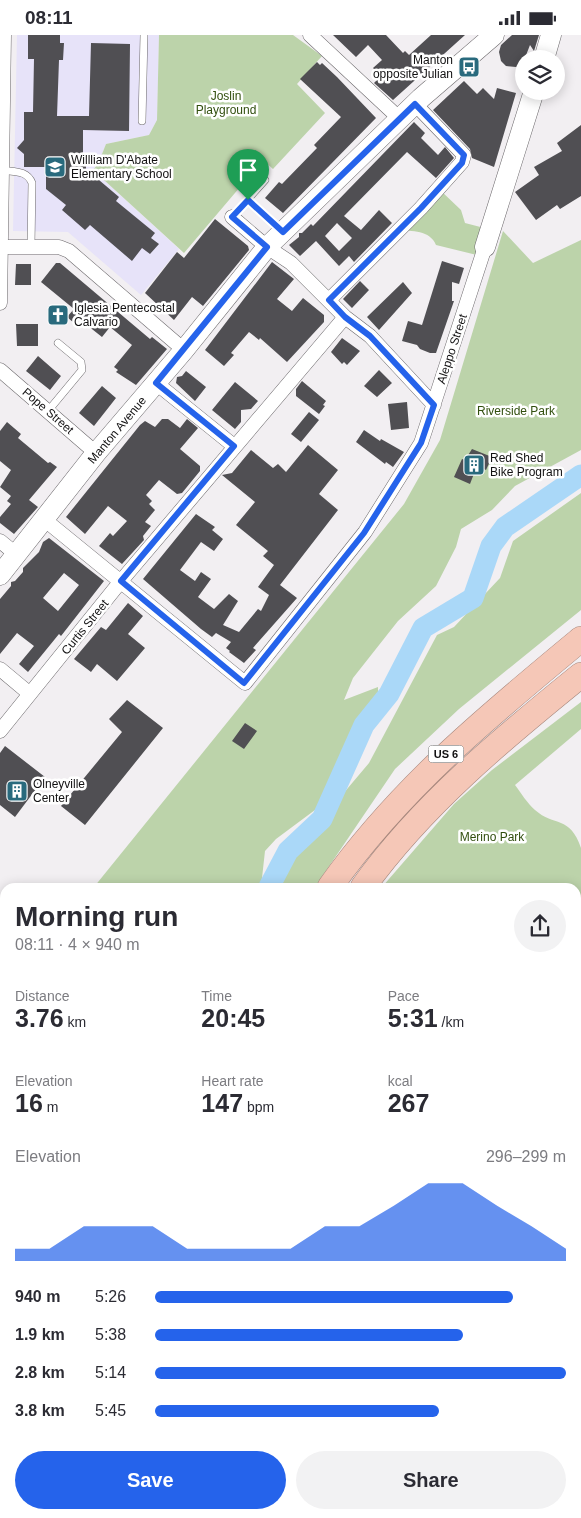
<!DOCTYPE html>
<meta charset="utf-8">
<style>
:root{--surface:#fff;--page:#f2f2f3;--text:#2b2b33;--muted:#7c7c81;--accent:#2563eb}
body{margin:0;font-family:Helvetica,sans-serif;background:var(--page);color:var(--text);height:100vh;display:flex;flex-direction:column;font-size:19px;white-space:nowrap}
*{box-sizing:border-box;margin:0}
p{font-size:16px;color:var(--muted)}
.icon{flex:none;width:28px;height:28px;fill:none;stroke:currentColor;stroke-width:2;stroke-linecap:round;stroke-linejoin:round}
.map{position:relative;flex:1;overflow:hidden}
.drawer{position:absolute;left:0px;top:848px;width:581px;height:636px;display:flex;flex-direction:column;background:var(--surface);border-radius:15px 15px 0 0;box-shadow:0 2px 12px #0003}
.drawer>*{flex:none}
.controls{position:absolute;left:515px;top:15px;display:grid;gap:10px}
.controls a{display:grid;place-items:center;width:50px;height:50px;border-radius:50%;background:var(--surface);box-shadow:0 2px 12px #0003;font-size:25px}
.pin{position:absolute;display:grid;place-items:center;width:42px;height:42px;color:#fff;margin:-51px -21px;border-radius:50% 50% 50% 0;rotate:-45deg;box-shadow:0 0 5px #0007}
.pin .icon{rotate:45deg}
.round{display:grid;place-items:center;flex:none;width:52px;height:52px;border-radius:26px;background:var(--page)}
.summary{display:flex;align-items:center;justify-content:space-between;height:85px;padding:0 15px}
h1{font-size:28px;font-weight:600;line-height:38px}
.stats{display:grid;grid-template-columns:repeat(3,1fr);gap:8px;height:85px;padding:5px 15px}
.stats div{display:grid;align-content:center}
.stats b{font-size:25px;font-weight:600}
.stats small{font-size:14px;font-weight:400}
.stats p{font-size:14px}
.chart{height:140px;padding:10px 15px}
.chart p{display:flex;justify-content:space-between}
.chart svg{width:100%;height:90px;margin-top:5px;fill:var(--accent);opacity:.7}
.cta{display:flex;gap:10px;margin-top:auto;padding:10px 15px}
.cta a{flex:1;height:58px;border-radius:30px;background:var(--accent);color:#fff;font-size:20px;font-weight:600;line-height:58px;text-align:center}
.cta a+a{background:var(--page);color:var(--text)}
ul{padding:0 15px;list-style:none;font-size:16px}
li{display:grid;grid-template-columns:80px 60px 1fr;align-items:center;height:38px}
li i{height:12px;border-radius:6px;background:var(--accent)}
.status{display:flex;justify-content:space-between;align-items:center;height:35px;padding:0 25px;background:var(--surface);direction:ltr}
.status svg{height:14px;fill:currentColor}
.map>svg:first-child{display:block}
.education{fill:#e7e3f9}
.green{fill:#bcd3aa}
.lines{fill:none;stroke-linecap:round;stroke-linejoin:round}
.river{stroke:#aad8f8;stroke-width:21}
.building{fill:#504f53;fill-rule:evenodd}
.lane-casing{stroke:#6c696c;stroke-width:8}
.street-casing{stroke:#6c696c;stroke-width:15}
.secondary-casing{stroke:#6c696c;stroke-width:21}
.highway-casing{stroke:#a6877d;stroke-width:26}
.lane{stroke:#fff;stroke-width:7}
.street{stroke:#fff;stroke-width:14}
.secondary{stroke:#fff;stroke-width:20}
.highway{stroke:#f5c7b7;stroke-width:25}
.route-casing{stroke:#fff;stroke-width:10}
.route{stroke:#2563eb;stroke-width:6}
.labels{text-anchor:middle;stroke-width:5;stroke-linejoin:round;paint-order:stroke}
.shield{fill:#fff;stroke:#595859;stroke-width:1}
.shield-label{font-size:11px;font-weight:bold;fill:#121112}
.poi-label{font-size:12px;fill:#121112;stroke:#fff;text-anchor:start}
.park-label{font-size:12px;fill:#324f0f;stroke:#fff}
.street-label{font-size:12px;fill:#121112;stroke:#fff}
</style>
<div class="status"><b>08:11</b><svg viewBox="0 0 49 12"><path d="M0 12V9h3v3zM5 12V6h3v6zM10 12V3h3v9zM15 12V0h3v12zM26 1h20v11H26zM47 4h2v5h-2z"/></svg></div>
<div class="map">
<svg width="581" height="1483" viewBox="0 0 581 1483">
<rect width="100%" height="100%" fill="#f2eff2"/>
<path class="education" d="M 17,0 L 159,0 L 157,85 L 149,100 L 106,109 L 98,129 L 93,135 L 179,214 L 141,260 L 68,197 L 13,196 Z"/>
<path class="green" d="M 159,0 L 293,0 L 322,21 L 297,49 L 325,78 L 273,134 L 263,125 L 184,218 L 93,135 L 98,129 L 106,109 L 149,100 L 157,85 Z
M 440,155 L 461,175 L 465,188 L 492,195 L 485,222 L 436,210 C 430,195 412,196 398,195 Z
M 503,196 L 533,228 L 581,205 L 581,415 L 515,451 L 492,475 L 461,494 L 456,512 L 436,551 L 398,586 L 353,643 L 344,665 L 378,652 L 378,672 L 368,694 L 337,738 L 319,772 L 276,804 L 265,816 L 261,852 L 94,852 L 404,469 L 440,405 Z
M 581,458 L 581,575 L 459,674 L 395,734 L 315,852 L 269,852 L 283,830 L 369,728 L 437,600 L 454,592 L 500,543 L 513,506 Z
M 581,667 L 581,694 L 515,750 C 521,758 527,768 535,775 C 554,792 570,780 581,813 L 581,1483 L 394,1483 L 396,1479 L 576,1479 L 576,852 L 382,852 L 454,769 L 492,735 Z
M 210,1479 L 382,1479 L 380,1483 L 209,1483 Z"/>
<g class="lines">
<path class="river" d="M 269,852 L 288,816 L 322,784 L 364,690 L 389,659 L 423,593 L 473,563 L 491,511 L 505,492 L 581,440
M 389,1483 L 391,1479"/>
</g>
<path class="building" d="M 28,0 L 60,0 L 60,8 L 64,8 L 63,25 L 59,25 L 57,81 L 89,81 L 91,8 L 130,9 L 129,96 L 83,95 L 83,131 L 86,131 L 86,134 L 119,162 L 116,166 L 155,198 L 151,203 L 159,209 L 150,219 L 142,213 L 132,226 L 90,190 L 85,195 L 62,175 L 66,170 L 46,154 L 46,132 L 24,132 L 24,119 L 17,113 L 24,105 L 24,77 L 33,77 L 34,24 L 28,24 Z
M 333,0 L 386,0 L 403,18 L 405,16 L 409,20 L 431,0 L 465,0 L 393,65 L 374,48 L 378,44 L 373,39 L 376,36 L 373,33 L 382,25 L 368,10 L 356,22 Z
M 512,0 L 539,0 L 534,16 L 530,10 L 523,28 L 516,32 L 506,31 L 501,26 L 499,17 L 501,10 Z
M 317,27 L 320,30 L 322,28 L 337,42 L 376,83 L 283,178 L 265,163 L 279,147 L 282,149 L 317,113 L 314,110 L 341,82 L 300,44 Z
M 464,46 L 477,59 L 483,53 L 494,64 L 497,53 L 516,58 L 494,132 L 472,123 L 470,114 L 433,75 Z
M 414,87 L 425,98 L 421,103 L 438,120 L 445,112 L 454,123 L 436,143 L 407,117 L 344,181 L 361,195 L 379,175 L 392,188 L 354,227 L 349,221 L 339,231 L 316,206 L 300,221 L 289,210 L 299,202 L 299,198 L 302,198 L 311,189 L 313,191 ZM 337,188 L 352,203 L 339,216 L 325,201 Z
M 581,90 L 581,161 L 560,174 L 557,170 L 536,185 L 515,157 L 539,140 L 534,132 L 562,116 L 557,108 Z
M 215,184 L 248,211 L 249,215 L 203,271 L 192,262 L 174,285 L 145,258 L 177,217 L 184,223 Z
M 442,226 L 464,233 L 459,249 L 452,247 L 452,266 L 454,266 L 436,318 L 430,318 L 420,314 L 417,310 L 402,306 L 408,286 L 422,290 Z
M 272,227 L 294,244 L 277,264 L 292,276 L 303,263 L 324,280 L 324,287 L 287,327 L 260,303 L 259,305 L 249,297 L 231,318 L 234,320 L 224,331 L 205,315 Z
M 56,228 L 60,228 L 150,304 L 152,302 L 167,314 L 136,350 L 116,337 L 118,335 L 114,332 L 132,310 L 110,292 L 102,302 L 78,283 L 74,288 L 67,282 L 74,274 L 41,247 Z
M 16,229 L 31,229 L 31,250 L 15,250 Z
M 360,246 L 369,255 L 352,273 L 343,264 Z
M 403,247 L 412,258 L 379,295 L 367,282 Z
M 16,289 L 38,289 L 38,311 L 17,311 Z
M 342,303 L 360,316 L 347,330 L 344,327 L 342,329 L 331,317 Z
M 38,321 L 61,341 L 50,355 L 26,336 Z
M 379,335 L 392,348 L 377,362 L 364,351 Z
M 186,336 L 206,352 L 195,366 L 176,348 L 177,342 L 182,341 Z
M 302,346 L 326,366 L 323,370 L 325,371 L 319,379 L 296,361 L 296,354 Z
M 235,347 L 258,366 L 251,374 L 241,375 L 241,387 L 235,394 L 212,375 Z
M 102,351 L 116,363 L 94,391 L 79,378 Z
M 407,367 L 409,393 L 391,395 L 388,369 Z
M 309,377 L 319,385 L 301,407 L 291,399 Z
M 162,384 L 168,384 L 180,393 L 187,384 L 198,393 L 180,414 L 200,431 L 200,436 L 182,458 L 177,459 L 159,445 L 146,460 L 152,466 L 149,469 L 155,475 L 145,487 L 151,491 L 143,501 L 144,505 L 122,529 L 99,511 L 110,498 L 113,501 L 127,486 L 108,471 L 85,499 L 66,482 L 140,390 L 145,386 L 155,392 Z
M 7,387 L 21,399 L 18,403 L 48,428 L 50,427 L 57,432 L 29,465 L 38,472 L 14,499 L 0,488 L 0,482 L 11,469 L 7,466 L 11,461 L 0,452 L 11,435 L 0,426 L 0,396 Z
M 364,395 L 380,406 L 381,404 L 404,417 L 393,432 L 386,427 L 385,429 L 356,407 Z
M 308,410 L 338,435 L 319,459 L 338,475 L 280,550 L 297,563 L 253,613 L 256,615 L 244,628 L 229,617 L 230,616 L 226,613 L 231,607 L 216,598 L 212,602 L 201,594 L 143,544 L 196,479 L 215,492 L 212,495 L 223,504 L 214,516 L 201,507 L 180,535 L 195,546 L 201,537 L 211,544 L 198,562 L 214,574 L 229,559 L 238,566 L 223,590 L 239,597 L 258,574 L 261,576 L 269,560 L 258,552 L 274,530 L 263,521 L 268,516 L 236,490 L 255,467 L 222,440 L 232,438 L 251,415 L 273,433 L 278,429 L 286,437 Z
M 472,414 L 492,422 L 486,435 L 480,432 L 478,437 L 475,436 L 470,449 L 454,442 L 462,424 L 465,425 Z
M 49,503 L 104,546 L 61,601 L 59,599 L 28,637 L 19,629 L 34,611 L 17,598 L 0,619 L 0,564 L 11,551 L 11,547 L 15,546 L 23,537 L 23,533 L 39,517 L 43,507 ZM 64,538 L 79,550 L 58,576 L 43,563 Z
M 128,568 L 143,581 L 128,599 L 145,613 L 117,646 L 97,629 L 91,637 L 74,624 L 101,592 L 106,595 Z
M 127,665 L 163,693 L 85,790 L 61,771 L 122,697 L 109,684 Z
M 245,688 L 257,696 L 244,714 L 232,706 Z
M 5,711 L 45,742 L 15,782 L 0,770 L 0,718 Z"/>
<g class="lines">
<g class="lane-casing">
<path id="lane" d="M 142,86 L 144,0
M 2,135 C 14,137 27,135 32,148 L 31,211
M 248,165 L 281,195
M 232,182 L 265,145
M 48,376 L 82,335 L 81,327 L 58,308
M 0,936 L 2,937"/>
</g>
<g class="street-casing">
<path id="street" d="M 310,0 L 400,84
M 232,182 L 267,212 L 291,228 L 345,282 L 370,301 L 434,370
M 0,212 L 59,212 L 69,216 L 184,315
M 329,265 L 421,173 L 462,127 L 464,120 L 415,69
M 0,268 L 4,0
M 0,335 L 96,418
M 156,348 L 234,411
M 45,485 L 245,648 L 365,497 L 421,408 L 485,212
M 0,506 L 17,520
M 0,634 L 30,659
M 0,696 L 121,546 L 345,282"/>
</g>
<g class="secondary-casing">
<path id="secondary" d="M 544,24 L 551,0
M 485,212 L 534,56
M 0,540 L 96,418 L 184,315 L 267,212 L 421,63 L 494,0"/>
</g>
<g class="highway-casing">
<path id="highway" d="M 330,852 C 399,754 489,680 581,604
M 363,852 C 423,769 502,704 581,640
M 152,1483 L 152,1479
M 179,1483 L 179,1479"/>
</g>
<use href="#lane" class="lane"/>
<use href="#street" class="street"/>
<use href="#secondary" class="secondary"/>
<use href="#highway" class="highway"/>
</g>
<g class="lines">
<g class="route-casing">
<path id="route" d="M 415,69 L 464,120 L 462,128 L 421,173 L 329,265 L 345,282 L 370,301 L 434,370 L 421,408 L 364,498 L 244,648 L 121,546 L 234,411 L 156,348 L 267,212 L 232,182 L 248,165 L 283,197 Z"/>
</g>
<use href="#route" class="route"/>
</g>
<defs>
<g id="bus-square" transform="scale(1.125)"><rect x="-9" y="-9" width="18" height="18" rx="4" fill="#296a7d" stroke="#fff"/><path d="M-5-6H5V4H4V6H2V4H-2V6H-4V4H-5ZM-3.5-4V0h7V-4ZM-3.5 1.2v1.5H-2V1.2ZM2 1.2v1.5H3.5V1.2Z" fill="#fff"/></g>
<g id="school-square" transform="scale(1.125)"><rect x="-9" y="-9" width="18" height="18" rx="4" fill="#296a7d" stroke="#fff"/><path d="M0-5L7-2L0 1L-7-2ZM-4 1L0 2.5L4 1V4Q0 6-4 4Z" fill="#fff"/></g>
<g id="church-square" transform="scale(1.125)"><rect x="-9" y="-9" width="18" height="18" rx="4" fill="#296a7d" stroke="#fff"/><path d="M-1.2-6h2.4v3.5h3.3v2.4h-3.3V6h-2.4V-.1h-3.3v-2.4h3.3Z" fill="#fff"/></g>
<g id="building-square" transform="scale(1.125)"><rect x="-9" y="-9" width="18" height="18" rx="4" fill="#296a7d" stroke="#fff"/><path d="M-4-6H4V6H1V3H-1V6H-4ZM-2.5-4.3h1.7v1.8h-1.7ZM.8-4.3h1.7v1.8H.8ZM-2.5-1h1.7V.8h-1.7ZM.8-1h1.7V.8H.8Z" fill="#fff"/></g>
</defs>
<g fill-rule="evenodd">
<use href="#bus-square" x="469" y="32"/>
<use href="#school-square" x="55" y="132"/>
<use href="#church-square" x="58" y="280"/>
<use href="#building-square" x="474" y="430"/>
<use href="#building-square" x="17" y="756"/>
</g>
<g class="labels">
<rect class="shield" x="428.5" y="710.5" width="35" height="17" rx="4"/>
<g class="shield-label">
<text x="446" y="723">US 6</text>
</g>
<g class="poi-label">
<text x="453" y="29" text-anchor="end">Manton<tspan x="453" dy="14">opposite Julian</tspan></text>
<text x="71" y="129">Willliam D'Abate<tspan x="71" dy="14">Elementary School</tspan></text>
<text x="74" y="277">Iglesia Pentecostal<tspan x="74" dy="14">Calvario</tspan></text>
<text x="490" y="427">Red Shed<tspan x="490" dy="14">Bike Program</tspan></text>
<text x="33" y="753">Olneyville<tspan x="33" dy="14">Center</tspan></text>
</g>
<g class="park-label">
<text x="226" y="65">Joslin<tspan x="226" dy="14">Playground</tspan></text>
<text x="516" y="380">Riverside Park</text>
<text x="492" y="806">Merino Park</text>
</g>
<g class="street-label">
<text transform="translate(452 314) rotate(-72)" y="4">Aleppo Street</text>
<text transform="translate(48 376) rotate(41)" y="4">Pope Street</text>
<text transform="translate(117 395) rotate(-50)" y="4">Manton Avenue</text>
<text transform="translate(85 592) rotate(-51)" y="4">Curtis Street</text>
</g>
</g>
</svg>
<div class="controls">
<a><svg class="icon" aria-label="layers" viewBox="0 0 24 24"><path d="M12 4l9 5-9 5-9-5zM3 14l9 5 9-5"/></svg></a>
</div>
<div class="pin" style="left:248px;top:165px;background:#1e9e55"><svg class="icon" aria-label="arrive" viewBox="0 0 24 24"><path d="M6 21V4h12l-3 4 3 4H6"/></svg></div>
<section class="drawer">
<div class="summary"><div><h1>Morning run</h1><p>08:11 · 4 × 940 m</p></div><a class="round"><svg class="icon" aria-label="share" viewBox="0 0 24 24"><path d="M12 15V3M7 8l5-5 5 5M5 13v7h14v-7"/></svg></a></div>
<div class="stats">
<div><p>Distance</p><b>3.76<small> km</small></b></div>
<div><p>Time</p><b>20:45</b></div>
<div><p>Pace</p><b>5:31<small> /km</small></b></div>
</div>
<div class="stats">
<div><p>Elevation</p><b>16<small> m</small></b></div>
<div><p>Heart rate</p><b>147<small> bpm</small></b></div>
<div><p>kcal</p><b>267</b></div>
</div>
<div class="chart"><p><span>Elevation</span>296–299 m</p>
<svg viewBox="0 0 160 44" preserveAspectRatio="none"><path d="M0 44V38L10 38L20 27L30 27L40 27L50 38L60 38L70 38L80 38L90 27L100 27L110 17L120 6L130 6L140 17L150 27L160 38V44z"/></svg>
</div>
<ul>
<li><b>940 m</b>5:26<i style="width:87%"></i></li>
<li><b>1.9 km</b>5:38<i style="width:75%"></i></li>
<li><b>2.8 km</b>5:14<i style="width:100%"></i></li>
<li><b>3.8 km</b>5:45<i style="width:69%"></i></li>
</ul>
<div class="cta"><a>Save</a><a>Share</a></div>
</section>
</div>
